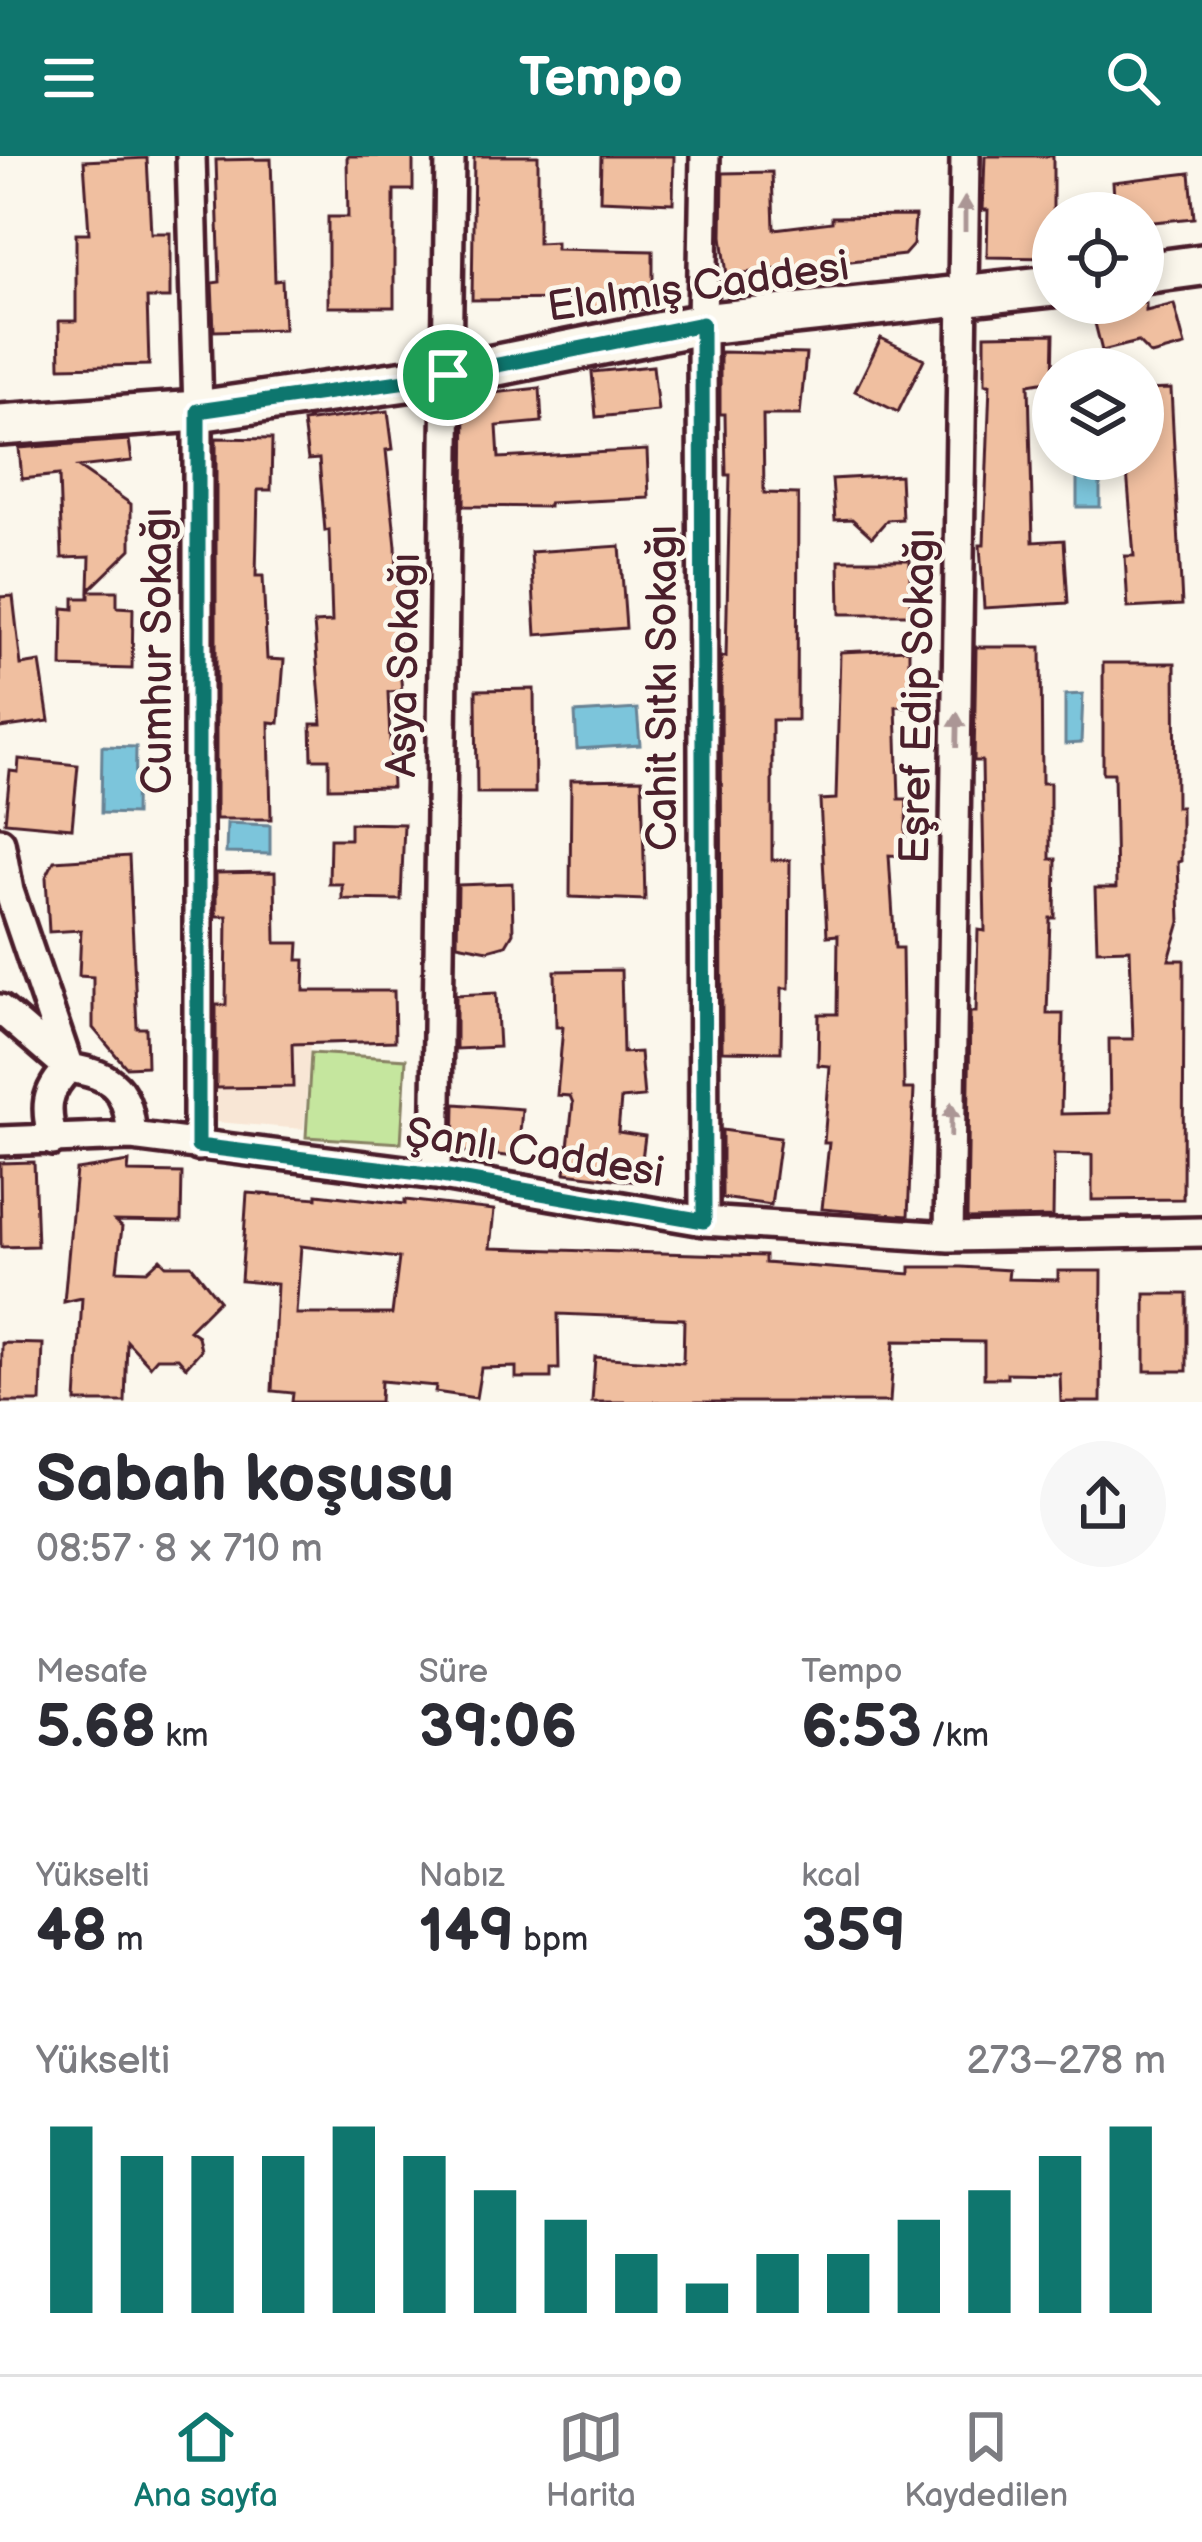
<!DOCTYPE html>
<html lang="tr">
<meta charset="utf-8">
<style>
:root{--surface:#fff;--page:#f7f7f7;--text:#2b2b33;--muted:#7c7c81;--line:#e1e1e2;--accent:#0f766e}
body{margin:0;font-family:"Balsamiq Sans",sans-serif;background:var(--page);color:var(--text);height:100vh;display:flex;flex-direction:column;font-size:45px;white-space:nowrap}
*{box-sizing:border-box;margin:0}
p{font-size:39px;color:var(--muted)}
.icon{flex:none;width:66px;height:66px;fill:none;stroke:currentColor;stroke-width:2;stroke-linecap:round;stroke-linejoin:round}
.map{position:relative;height:1246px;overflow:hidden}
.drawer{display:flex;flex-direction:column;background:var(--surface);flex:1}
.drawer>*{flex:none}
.buttons{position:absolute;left:1032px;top:36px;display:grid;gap:24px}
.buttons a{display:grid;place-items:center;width:132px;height:132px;border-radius:50%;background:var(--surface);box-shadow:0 6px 18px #0003;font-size:60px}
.pin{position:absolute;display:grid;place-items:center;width:102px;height:102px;color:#fff;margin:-51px;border:6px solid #fff;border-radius:50%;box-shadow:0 3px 12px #0007}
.round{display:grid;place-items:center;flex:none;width:126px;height:126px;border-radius:63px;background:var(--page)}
.summary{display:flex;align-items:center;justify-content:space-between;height:204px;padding:0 36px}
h1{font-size:66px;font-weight:800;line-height:90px}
.figures{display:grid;grid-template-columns:repeat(3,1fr);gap:18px;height:204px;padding:12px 36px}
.figures div{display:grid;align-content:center}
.figures b{font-size:60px;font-weight:800}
.figures small{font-size:33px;font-weight:400}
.figures p{font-size:33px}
.chart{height:336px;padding:24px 36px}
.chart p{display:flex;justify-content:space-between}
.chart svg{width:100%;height:216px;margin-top:12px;stroke:var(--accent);stroke-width:6}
header{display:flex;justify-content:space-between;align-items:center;height:156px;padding:0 36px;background:var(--accent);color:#fff;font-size:54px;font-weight:800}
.dock{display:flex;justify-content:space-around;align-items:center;height:168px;border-top:3px solid var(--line);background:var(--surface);font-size:33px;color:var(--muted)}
.dock a{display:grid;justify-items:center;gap:6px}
.dock .selected{color:var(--accent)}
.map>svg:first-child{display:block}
.built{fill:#f8e6d5}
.green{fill:#c5e69e;stroke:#888264;stroke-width:3}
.water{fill:#7bc5db;stroke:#678395;stroke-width:3}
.building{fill:#f0bfa0;stroke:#4a1f2b;stroke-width:3;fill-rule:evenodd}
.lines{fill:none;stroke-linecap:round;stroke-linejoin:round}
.street-casing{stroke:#4a1f2b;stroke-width:36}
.secondary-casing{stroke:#4a1f2b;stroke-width:48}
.street{stroke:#fbf7ec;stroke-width:27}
.secondary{stroke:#fbf7ec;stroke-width:39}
.oneway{fill:#ab9695}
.route-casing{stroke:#fff;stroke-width:24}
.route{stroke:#0f766e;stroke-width:15}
.labels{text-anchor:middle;stroke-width:9;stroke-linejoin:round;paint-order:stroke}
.street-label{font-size:42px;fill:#4a1f2b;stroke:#fbf7ec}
</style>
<header><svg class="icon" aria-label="menu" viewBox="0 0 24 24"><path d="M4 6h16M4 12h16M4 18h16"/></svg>Tempo<svg class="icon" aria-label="search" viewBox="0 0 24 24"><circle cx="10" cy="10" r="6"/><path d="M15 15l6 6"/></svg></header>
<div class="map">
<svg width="1202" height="1246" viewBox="0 0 1202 1246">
<rect width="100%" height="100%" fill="#fbf7ec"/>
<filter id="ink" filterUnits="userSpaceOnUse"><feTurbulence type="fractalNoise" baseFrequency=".00833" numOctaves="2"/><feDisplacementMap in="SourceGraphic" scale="24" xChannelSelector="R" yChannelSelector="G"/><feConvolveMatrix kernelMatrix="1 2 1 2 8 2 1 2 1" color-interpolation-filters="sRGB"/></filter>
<g filter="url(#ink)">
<path class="built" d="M 313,844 L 304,973 L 203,965 L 202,845 Z"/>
<path class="green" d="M 311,897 L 406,903 L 401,987 L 306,981 Z"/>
<path class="water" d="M 1077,303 L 1100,303 L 1100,351 L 1077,351 Z
M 1083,538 L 1081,587 L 1065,588 L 1065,539 Z
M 637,553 L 640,589 L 577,593 L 575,557 Z
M 102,590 L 136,591 L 135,658 L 101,657 Z
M 227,667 L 270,669 L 270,698 L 226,697 Z"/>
<path class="building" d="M 347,0 L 413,0 L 413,34 L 394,34 L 394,151 L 328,151 L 328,61 L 348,61 Z
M 474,0 L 538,0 L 538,87 L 556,86 L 556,93 L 653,95 L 653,153 L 588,156 L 588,143 L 472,144 Z
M 601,0 L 674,0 L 673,47 L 600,44 Z
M 985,0 L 1053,0 L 1053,102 L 987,101 L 988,54 L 983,54 Z
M 147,2 L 151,77 L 170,77 L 170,142 L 147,142 L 149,209 L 60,211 L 59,165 L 76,165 L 76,77 L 89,77 L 84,5 Z
M 271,3 L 275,125 L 282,124 L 284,173 L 214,175 L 212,127 L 220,126 L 216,4 Z
M 772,16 L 774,73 L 832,66 L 832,61 L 915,60 L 913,89 L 904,99 L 727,119 L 722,80 L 723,17 Z
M 1190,17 L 1194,62 L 1143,67 L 1143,57 L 1115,57 L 1113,26 Z
M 1117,147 L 1146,147 L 1146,155 L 1174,148 L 1185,190 L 1151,199 L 1138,186 L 1102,195 L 1095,167 L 1120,161 Z
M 1054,178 L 1053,224 L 1029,228 L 1033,386 L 1064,384 L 1068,447 L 984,452 L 980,389 L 984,389 L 990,228 L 985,228 L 985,179 Z
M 881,182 L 924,203 L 898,256 L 855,235 Z
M 720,196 L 806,198 L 800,259 L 763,259 L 764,337 L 798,338 L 797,564 L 772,564 L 772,704 L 790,704 L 789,832 L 782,832 L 781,896 L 722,895 L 721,501 L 726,501 L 730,319 L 726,319 L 725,258 L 720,258 Z
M 653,210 L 658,255 L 596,261 L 592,216 Z
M 540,232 L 542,266 L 497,270 L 499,302 L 647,294 L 649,342 L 549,347 L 549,351 L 464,350 L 465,240 Z
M 1171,233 L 1182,449 L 1128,452 L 1125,400 L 1134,400 L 1126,303 L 1143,303 L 1143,234 Z
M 388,255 L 393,293 L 386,294 L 396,390 L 398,448 L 394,448 L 402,535 L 388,536 L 392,631 L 329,632 L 329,603 L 312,603 L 311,568 L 322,568 L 314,467 L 332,466 L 329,374 L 325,375 L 319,303 L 308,304 L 303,266 Z
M 216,282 L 272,283 L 271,334 L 258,334 L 256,420 L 263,420 L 267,503 L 284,504 L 279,567 L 269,566 L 271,663 L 216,663 Z
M 129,284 L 132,305 L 78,311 L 131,348 L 131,393 L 89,434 L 90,401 L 62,402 L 59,319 L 22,323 L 19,292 Z
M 900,319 L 902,363 L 887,364 L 872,381 L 852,363 L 835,364 L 832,323 Z
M 620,390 L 626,472 L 536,479 L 531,396 Z
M 839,404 L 910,404 L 910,458 L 840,458 Z
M 89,435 L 117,435 L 117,451 L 133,452 L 132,513 L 62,511 L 63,452 L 74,453 L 74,442 L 89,442 Z
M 13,440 L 21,509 L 40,506 L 49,565 L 0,572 L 0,441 Z
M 976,491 L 1041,491 L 1042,627 L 1050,627 L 1050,703 L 1056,703 L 1055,762 L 1050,762 L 1047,858 L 1063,858 L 1061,958 L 1110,957 L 1109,883 L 1133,883 L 1130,793 L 1097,794 L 1095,732 L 1116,732 L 1114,617 L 1103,617 L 1103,507 L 1175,507 L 1176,651 L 1181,651 L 1181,705 L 1178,706 L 1180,766 L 1169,804 L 1184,804 L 1183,1043 L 1092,1044 L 1092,999 L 1054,998 L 1053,1061 L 967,1063 L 970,856 L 976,856 L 978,774 L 985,775 L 982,605 L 974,605 Z
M 909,493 L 909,551 L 896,550 L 899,643 L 907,643 L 905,700 L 889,699 L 895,792 L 902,792 L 904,933 L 914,933 L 908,1060 L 822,1053 L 829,987 L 824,987 L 830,910 L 818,909 L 819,858 L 837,858 L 838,779 L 827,780 L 820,644 L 836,643 L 840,496 Z
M 534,533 L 535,637 L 477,637 L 476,534 Z
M 19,603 L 78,609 L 72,672 L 5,666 L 10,615 L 18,616 Z
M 642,623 L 645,744 L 570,741 L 571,624 Z
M 350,667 L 404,668 L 401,744 L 342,743 L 342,728 L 329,728 L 330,683 L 350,683 Z
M 129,700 L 137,872 L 146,872 L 147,910 L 126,911 L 93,872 L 93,821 L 79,820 L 81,774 L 49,776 L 46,721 L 54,705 Z
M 275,716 L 276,787 L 299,787 L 298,804 L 305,804 L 304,835 L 394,835 L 395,885 L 292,888 L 293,931 L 216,932 L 216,849 L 226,849 L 227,760 L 216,760 L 216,717 Z
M 512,727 L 513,777 L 506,789 L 488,794 L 457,788 L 458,729 Z
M 621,814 L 623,897 L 640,896 L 644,941 L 621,943 L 618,976 L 645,980 L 639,1026 L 565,1017 L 573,947 L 570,940 L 557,939 L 563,871 L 556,871 L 555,815 Z
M 496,837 L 499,891 L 456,893 L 456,839 Z
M 455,948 L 522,953 L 518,1001 L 454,995 Z
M 722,974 L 780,982 L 771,1049 L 722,1042 Z
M 34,1006 L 37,1090 L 1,1091 L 0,1007 Z
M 129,1006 L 128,1016 L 182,1017 L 181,1066 L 115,1065 L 122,1071 L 117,1114 L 147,1115 L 160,1103 L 166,1109 L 191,1109 L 219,1144 L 189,1174 L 198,1180 L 201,1194 L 186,1211 L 178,1202 L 157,1202 L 150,1210 L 127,1185 L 125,1246 L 76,1246 L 82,1142 L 64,1146 L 76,1014 Z
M 247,1037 L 317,1042 L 317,1038 L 405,1048 L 405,1044 L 494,1054 L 490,1092 L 765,1100 L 765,1107 L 910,1118 L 910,1111 L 961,1111 L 1009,1114 L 1008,1123 L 1058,1124 L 1058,1115 L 1102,1115 L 1101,1246 L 1061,1246 L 1060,1218 L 1007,1217 L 1007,1222 L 984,1222 L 984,1186 L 894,1185 L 890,1246 L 592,1246 L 595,1201 L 683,1207 L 684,1163 L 558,1158 L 559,1213 L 551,1213 L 551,1222 L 516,1222 L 516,1211 L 481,1212 L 476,1242 L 435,1236 L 436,1230 L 381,1225 L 380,1246 L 292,1246 L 293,1237 L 272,1235 L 277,1128 L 241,1125 ZM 301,1090 L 399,1102 L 392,1158 L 296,1158 Z
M 1145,1138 L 1187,1138 L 1187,1215 L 1145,1215 Z
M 2,1187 L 43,1188 L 41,1246 L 1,1246 Z"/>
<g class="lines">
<g class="street-casing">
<path id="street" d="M 191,0 L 198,255 L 198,990
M 0,686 L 9,735 L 69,912
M 0,853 L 65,909
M 69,912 C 115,919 128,934 132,980
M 0,985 L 132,980 L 436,1019 L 704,1065 L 949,1081 L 1202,1076
M 53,985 C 45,953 44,936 69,912
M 436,1019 L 450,0
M 704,1065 L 702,168 L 705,0
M 949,1081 L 965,0"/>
</g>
<g class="secondary-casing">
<path id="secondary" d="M 1143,117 L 1202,109
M 0,269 L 198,255 L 448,219 L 702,168 L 1053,130"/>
</g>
<use href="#street" class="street"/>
<use href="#secondary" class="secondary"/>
</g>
<defs><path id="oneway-solid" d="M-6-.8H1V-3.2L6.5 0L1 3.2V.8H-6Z" transform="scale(3)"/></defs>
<g class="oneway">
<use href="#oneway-solid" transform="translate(965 58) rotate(-90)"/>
<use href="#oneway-solid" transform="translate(957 574) rotate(-89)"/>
<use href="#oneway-solid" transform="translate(951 964) rotate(-89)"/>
</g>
</g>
<g class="lines" filter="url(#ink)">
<g class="route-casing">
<path id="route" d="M 702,168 L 704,1065 L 436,1019 L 198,990 L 198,255 L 448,219 Z"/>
</g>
<use href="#route" class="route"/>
</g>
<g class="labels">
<g class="street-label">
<text transform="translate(698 129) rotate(-8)" y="15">Elalmış Caddesi</text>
<text transform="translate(156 495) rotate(-90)" y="15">Cumhur Sokağı</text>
<text transform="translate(402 509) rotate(-89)" y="15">Asya Sokağı</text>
<text transform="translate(661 532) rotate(-90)" y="15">Cahit Sıtkı Sokağı</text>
<text transform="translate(916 540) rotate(-89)" y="15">Eşref Edip Sokağı</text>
<text transform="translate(535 995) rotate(9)" y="15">Şanlı Caddesi</text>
</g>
</g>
</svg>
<div class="buttons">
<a><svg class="icon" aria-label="locate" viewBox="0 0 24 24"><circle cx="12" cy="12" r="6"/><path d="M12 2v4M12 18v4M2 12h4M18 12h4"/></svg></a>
<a><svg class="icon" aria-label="layers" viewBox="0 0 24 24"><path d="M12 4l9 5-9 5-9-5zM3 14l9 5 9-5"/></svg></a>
</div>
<div class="pin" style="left:448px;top:219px;background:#1e9e55"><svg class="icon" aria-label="arrive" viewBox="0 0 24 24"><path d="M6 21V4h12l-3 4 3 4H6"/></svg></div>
</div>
<section class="drawer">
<div class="summary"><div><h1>Sabah koşusu</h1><p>08:57 · 8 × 710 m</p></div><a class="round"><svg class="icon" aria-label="share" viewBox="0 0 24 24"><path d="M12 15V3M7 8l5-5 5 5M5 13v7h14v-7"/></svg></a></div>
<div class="figures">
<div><p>Mesafe</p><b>5.68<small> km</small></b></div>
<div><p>Süre</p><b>39:06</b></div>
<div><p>Tempo</p><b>6:53<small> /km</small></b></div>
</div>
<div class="figures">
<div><p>Yükselti</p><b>48<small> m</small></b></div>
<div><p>Nabız</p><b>149<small> bpm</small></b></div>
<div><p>kcal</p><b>359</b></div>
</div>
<div class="chart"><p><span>Yükselti</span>273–278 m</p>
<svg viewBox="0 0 160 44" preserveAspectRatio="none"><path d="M5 44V6M15 44V12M25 44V12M35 44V12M45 44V6M55 44V12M65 44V19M75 44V25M85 44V32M95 44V38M105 44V32M115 44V32M125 44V25M135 44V19M145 44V12M155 44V6"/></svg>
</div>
</section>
<nav class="dock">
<a class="selected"><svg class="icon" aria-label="home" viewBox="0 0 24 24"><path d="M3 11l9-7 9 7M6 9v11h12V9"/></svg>Ana sayfa</a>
<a><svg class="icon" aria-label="map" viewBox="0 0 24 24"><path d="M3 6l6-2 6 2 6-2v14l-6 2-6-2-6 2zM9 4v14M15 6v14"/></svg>Harita</a>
<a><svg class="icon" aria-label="saved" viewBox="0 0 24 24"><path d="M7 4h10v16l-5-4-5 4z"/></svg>Kaydedilen</a>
</nav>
